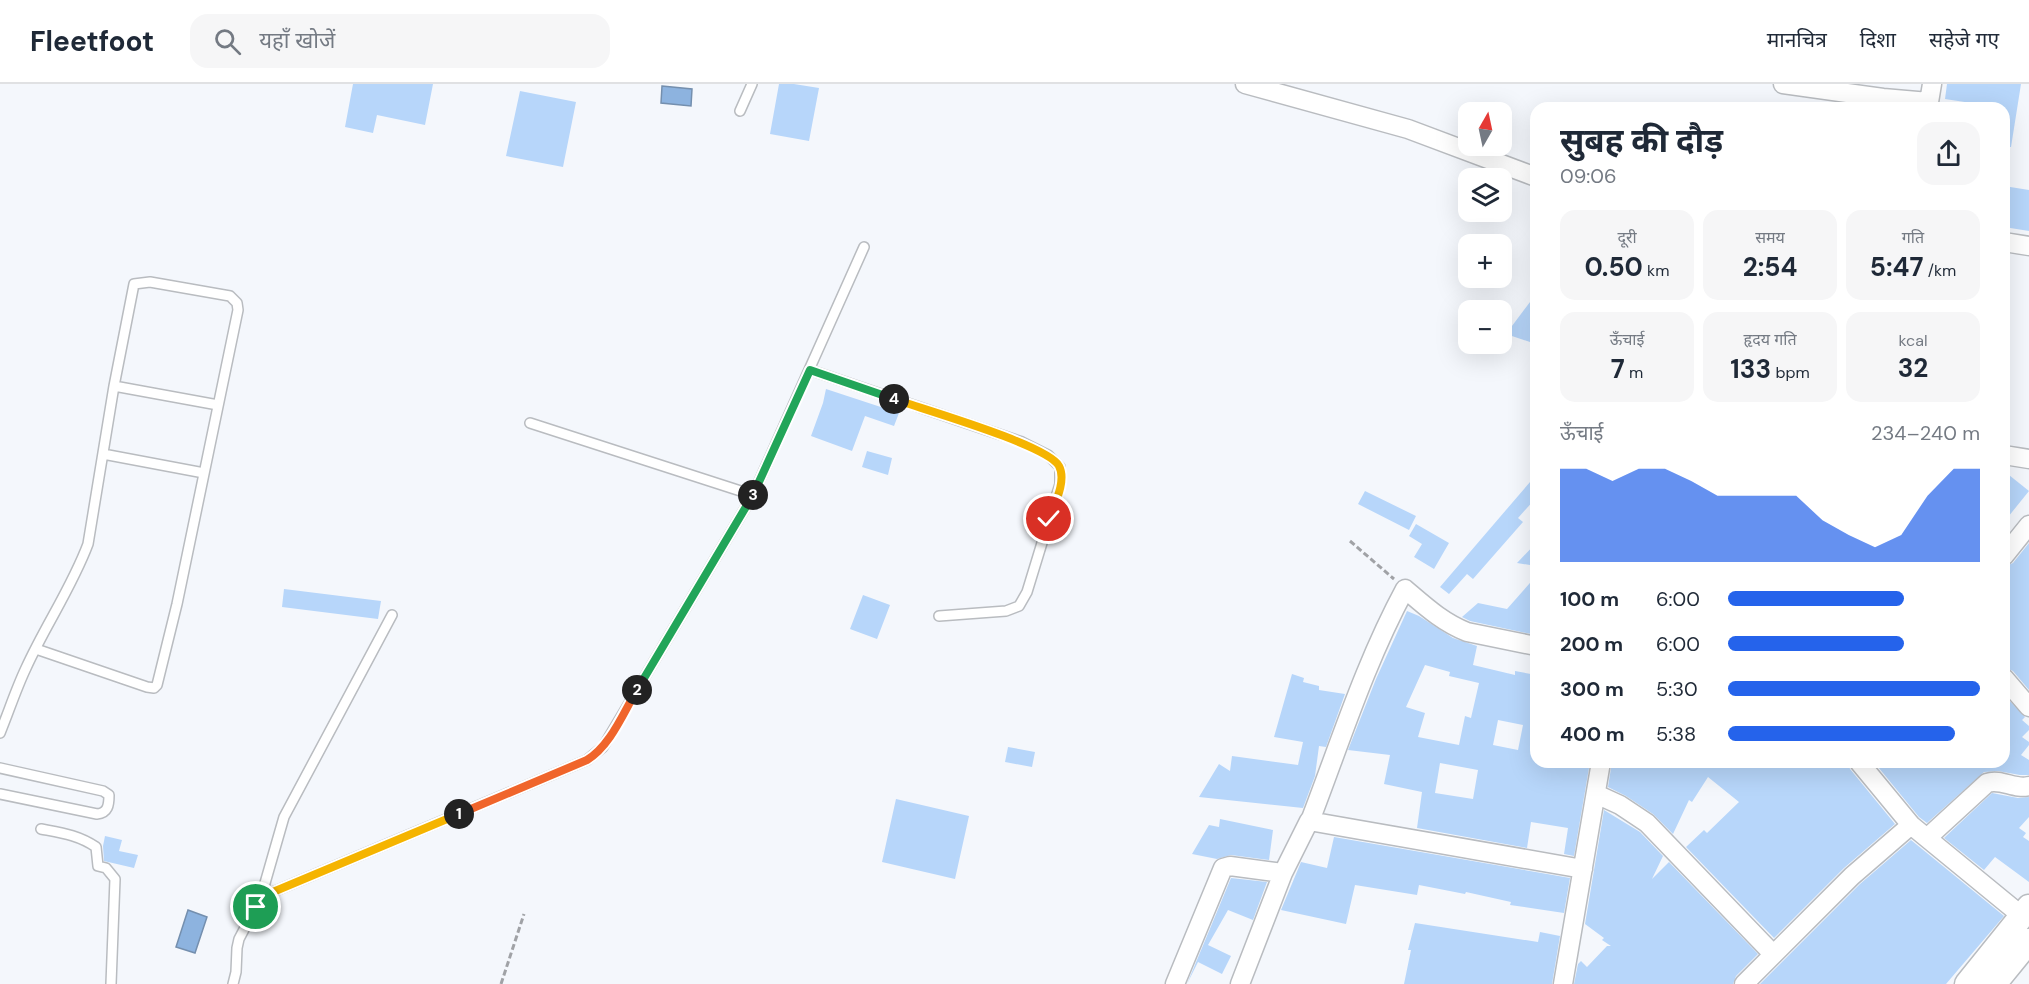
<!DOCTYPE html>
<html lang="hi">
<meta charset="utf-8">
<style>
:root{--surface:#fff;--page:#f6f6f7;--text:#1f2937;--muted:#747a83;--line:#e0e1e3;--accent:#2563eb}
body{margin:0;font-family:"DM Sans","Noto Sans Devanagari",sans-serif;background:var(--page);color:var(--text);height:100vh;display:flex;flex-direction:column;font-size:22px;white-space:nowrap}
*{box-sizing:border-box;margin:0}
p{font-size:20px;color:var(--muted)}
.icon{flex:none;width:33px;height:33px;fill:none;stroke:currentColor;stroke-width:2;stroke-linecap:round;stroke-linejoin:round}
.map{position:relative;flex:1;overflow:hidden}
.sheet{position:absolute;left:1530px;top:18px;width:480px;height:666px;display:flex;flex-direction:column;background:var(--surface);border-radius:18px;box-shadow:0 6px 24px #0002}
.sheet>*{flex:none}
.needle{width:39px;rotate:9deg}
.controls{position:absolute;left:1458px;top:18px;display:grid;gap:12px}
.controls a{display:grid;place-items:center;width:54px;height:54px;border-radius:12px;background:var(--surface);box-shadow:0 6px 24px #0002;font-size:30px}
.pin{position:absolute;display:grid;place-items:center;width:51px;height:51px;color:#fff;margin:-26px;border:3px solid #fff;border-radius:50%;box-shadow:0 2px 6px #0007}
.km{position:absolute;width:30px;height:30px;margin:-15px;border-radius:50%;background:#222;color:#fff;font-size:16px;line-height:30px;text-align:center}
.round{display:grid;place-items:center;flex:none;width:63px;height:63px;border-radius:18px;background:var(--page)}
.headline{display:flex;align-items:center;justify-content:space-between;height:102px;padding:0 30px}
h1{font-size:33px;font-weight:700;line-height:45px}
.figures{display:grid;grid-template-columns:repeat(3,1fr);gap:9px;height:102px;padding:6px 30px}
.figures div{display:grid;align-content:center;border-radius:15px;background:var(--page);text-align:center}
.figures b{font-size:26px;font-weight:700}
.figures small{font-size:16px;font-weight:400}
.figures p{font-size:16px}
.chart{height:168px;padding:12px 30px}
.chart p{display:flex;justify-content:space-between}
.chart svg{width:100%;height:108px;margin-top:6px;fill:var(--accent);opacity:.7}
ul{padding:0 30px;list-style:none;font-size:20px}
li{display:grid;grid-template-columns:96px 72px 1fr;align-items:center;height:45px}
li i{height:15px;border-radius:8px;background:var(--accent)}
header{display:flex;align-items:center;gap:36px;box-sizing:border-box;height:84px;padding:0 30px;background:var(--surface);border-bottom:2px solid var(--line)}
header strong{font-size:28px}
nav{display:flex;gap:33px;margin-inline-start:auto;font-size:21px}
.search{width:420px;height:54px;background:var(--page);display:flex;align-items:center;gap:15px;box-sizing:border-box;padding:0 21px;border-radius:18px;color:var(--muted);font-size:22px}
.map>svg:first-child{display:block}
.water{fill:#8db3df;stroke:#748fae;stroke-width:1.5}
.building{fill:#b7d6fa;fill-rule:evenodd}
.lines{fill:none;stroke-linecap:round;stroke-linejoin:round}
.service-casing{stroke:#b9bcc0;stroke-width:12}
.minor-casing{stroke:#b9bcc0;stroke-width:21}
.secondary-casing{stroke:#b9bcc0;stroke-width:27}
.path{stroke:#a0a2a6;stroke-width:3;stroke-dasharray:6 3;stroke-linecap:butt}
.service{stroke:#fff;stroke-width:9}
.minor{stroke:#fff;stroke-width:18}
.secondary{stroke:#fff;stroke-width:24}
.split-1-casing{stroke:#fff;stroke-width:12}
.split-2-casing{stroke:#fff;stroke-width:12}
.split-3-casing{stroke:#fff;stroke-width:12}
.split-4-casing{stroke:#fff;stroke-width:12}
.split-5-casing{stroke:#fff;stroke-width:12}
.split-1{stroke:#f5b400;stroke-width:8}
.split-2{stroke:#f0652b;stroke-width:8}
.split-3{stroke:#22a559;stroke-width:8}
.split-4{stroke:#22a559;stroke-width:8}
.split-5{stroke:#f5b400;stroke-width:8}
</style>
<header>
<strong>Fleetfoot</strong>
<div class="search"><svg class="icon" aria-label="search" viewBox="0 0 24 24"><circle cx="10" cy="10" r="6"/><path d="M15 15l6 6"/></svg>यहाँ खोजें</div>
<nav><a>मानचित्र</a><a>दिशा</a><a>सहेजे गए</a></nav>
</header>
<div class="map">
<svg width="2029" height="900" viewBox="0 0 2029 900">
<rect width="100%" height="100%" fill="#f4f7fc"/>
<path class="water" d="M 662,2 L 692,5 L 691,22 L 661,19 Z
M 188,826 L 207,833 L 195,869 L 176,863 Z"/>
<path class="building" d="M 353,0 L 433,0 L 425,41 L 377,31 L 373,49 L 345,43 Z
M 779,0 L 794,0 L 819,4 L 809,57 L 770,50 Z
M 1947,0 L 2021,0 L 2011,63 L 2004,63 L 2004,24 L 1945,15 Z
M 520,7 L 576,18 L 563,83 L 506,72 Z
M 2004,102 L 2029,106 L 2029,147 L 2004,143 Z
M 1536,210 L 1536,260 L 1506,250 Z
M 826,305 L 899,329 L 894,342 L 865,332 L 852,367 L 811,352 L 823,319 Z
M 867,367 L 892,374 L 888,391 L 862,383 Z
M 2004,387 L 2029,407 L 2004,438 Z
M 1536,391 L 1536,414 L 1518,434 L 1523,438 L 1473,495 L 1467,490 L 1449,510 L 1440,503 Z
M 1365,407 L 1416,432 L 1409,446 L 1358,420 Z
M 1416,440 L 1449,459 L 1434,485 L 1414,473 L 1422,460 L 1409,452 Z
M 1536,459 L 1536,482 L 1517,479 Z
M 2029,459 L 2029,606 L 2013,587 L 2004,583 L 2004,483 L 2013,479 Z
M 1536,492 L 1536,551 L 1470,537 L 1462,533 L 1478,519 L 1507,525 Z
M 284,505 L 381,517 L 378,535 L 282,523 Z
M 863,511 L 890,521 L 877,555 L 850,545 Z
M 1407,527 L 1419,532 L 1453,554 L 1477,562 L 1473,581 L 1515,591 L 1515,587 L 1536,591 L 1536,678 L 1590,678 L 1574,772 L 1564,770 L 1568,744 L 1531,738 L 1527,764 L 1417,744 L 1422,708 L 1384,700 L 1390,671 L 1348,666 L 1376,595 ZM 1425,581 L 1450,588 L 1449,592 L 1479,599 L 1471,634 L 1465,632 L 1459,661 L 1418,653 L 1425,629 L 1406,623 ZM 1498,636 L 1523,641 L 1518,666 L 1493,661 ZM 1440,679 L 1478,686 L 1473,715 L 1435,709 Z
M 1292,590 L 1304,594 L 1303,598 L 1319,602 L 1319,606 L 1345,610 L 1326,663 L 1319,662 L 1315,692 L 1303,724 L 1199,713 L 1219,680 L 1230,687 L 1232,672 L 1298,681 L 1303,658 L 1274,653 Z
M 2004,611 L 2025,633 L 2022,636 L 2029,642 L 2029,646 L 2022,653 L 2029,658 L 2029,661 L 2021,671 L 2029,676 L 2029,691 L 2020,691 L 1998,687 L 1984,688 L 1927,739 L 1919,733 L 1874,678 L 2004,678 Z
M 1008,663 L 1035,668 L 1032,683 L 1005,678 Z
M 1612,678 L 1848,678 L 1850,685 L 1895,740 L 1844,784 L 1774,854 L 1686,763 L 1704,746 L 1707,749 L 1739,718 L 1708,693 L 1692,718 L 1689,716 L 1673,750 L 1653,730 L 1626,712 L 1608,703 Z
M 1992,709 L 2018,714 L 2029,713 L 2029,733 L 2019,744 L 2026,749 L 2023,753 L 2029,757 L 2029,798 L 1995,773 L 1984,786 L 1944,754 Z
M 896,715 L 969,732 L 955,795 L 882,778 Z
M 1604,726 L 1640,748 L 1663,772 L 1652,795 L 1669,778 L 1758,870 L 1736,892 L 1733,900 L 1574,900 L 1578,880 L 1581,877 L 1587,883 L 1607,862 L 1611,862 L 1602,856 L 1604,854 L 1585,840 Z
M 1220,735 L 1273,746 L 1269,776 L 1231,771 L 1217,775 L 1192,770 L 1209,741 L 1219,743 Z
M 105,752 L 122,756 L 119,767 L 138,771 L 134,784 L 104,777 L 103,762 Z
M 1334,753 L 1570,794 L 1564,829 L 1510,821 L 1511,818 L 1466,808 L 1465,810 L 1419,801 L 1417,811 L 1355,801 L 1346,840 L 1281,826 L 1301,778 L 1327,784 Z
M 1911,756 L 2004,832 L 1946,900 L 1760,900 L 1860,800 Z
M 1231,794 L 1267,798 L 1253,836 L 1228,826 L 1208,861 L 1231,872 L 1222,890 L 1198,878 L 1187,900 Z
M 1415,839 L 1538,858 L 1540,848 L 1560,852 L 1552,900 L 1404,900 L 1411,866 L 1408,866 Z"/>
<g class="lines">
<g class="service-casing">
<path id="service" d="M 740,27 L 752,0
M 810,286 L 1022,358 L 1048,371 L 1060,383 L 1060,400 L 1027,508 L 1019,522 L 1006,527 L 939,532
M 114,302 L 218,321
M 530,339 L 753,411
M 103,370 L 204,389
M 0,649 C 9,627 16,605 26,584 C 45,542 72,503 88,460 L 114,302 L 134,200 L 150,198 L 230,212 L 237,219 L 238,226 L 177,520 L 157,601 L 154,604 L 147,603 L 36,565
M 0,684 L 103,707 L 109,711 C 109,721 108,729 97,730 L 0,710
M 41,745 C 62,749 78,751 96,763 L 98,782 L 106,784 L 115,795 L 111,900
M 261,813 L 587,676 L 603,663 L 753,411 L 864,163
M 233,900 L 236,888 L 237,864 L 239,855 L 261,813 L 284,733 L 392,531"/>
</g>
<g class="minor-casing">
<path id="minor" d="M 1245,0 L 1408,45 L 1536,93
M 1783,0 L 1883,14 L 1929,18
M 1928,24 L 1932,0
M 2004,158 L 2029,162
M 2004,371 L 2029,375
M 2004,472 L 2029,441
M 2004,594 L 2029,623
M 1859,678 L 1911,741 L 2022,832
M 1596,710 L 1620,721 L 1647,739 L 1773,870
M 1310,737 C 1340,659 1365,579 1405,505 C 1425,522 1442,538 1467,548 L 1536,562
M 1927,754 L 1987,699 C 2001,694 2015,706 2029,702
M 1175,900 L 1223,784 L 1230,782 L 1283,789 L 1309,737 L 1583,785
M 1240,900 L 1283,789
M 1563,900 L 1601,678
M 1744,900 L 1852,792 L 1911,741"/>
</g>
<g class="secondary-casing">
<path id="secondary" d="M 1967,900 L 2029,823
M 1994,900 L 2029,857"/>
</g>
<path class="path" d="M 1350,457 L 1394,495
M 501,900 L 524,830"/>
<use href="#service" class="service"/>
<use href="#minor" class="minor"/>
<use href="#secondary" class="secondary"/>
</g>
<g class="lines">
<g class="split-1-casing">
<path id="split-1" d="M 256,823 L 261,813 L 459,730"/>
</g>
<g class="split-2-casing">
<path id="split-2" d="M 459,730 L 587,676 C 611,661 623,629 637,606"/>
</g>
<g class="split-3-casing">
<path id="split-3" d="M 637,606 L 753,411"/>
</g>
<g class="split-4-casing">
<path id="split-4" d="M 753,411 L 810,286 L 894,315"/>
</g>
<g class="split-5-casing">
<path id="split-5" d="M 894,315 C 922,325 1048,361 1059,382 C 1067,397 1054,421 1049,435"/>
</g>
<use href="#split-1" class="split-1"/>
<use href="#split-2" class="split-2"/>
<use href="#split-3" class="split-3"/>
<use href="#split-4" class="split-4"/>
<use href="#split-5" class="split-5"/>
</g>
</svg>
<div class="controls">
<a><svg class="needle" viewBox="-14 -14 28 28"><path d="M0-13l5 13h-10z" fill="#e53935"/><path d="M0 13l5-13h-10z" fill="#747a83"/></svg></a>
<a><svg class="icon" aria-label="layers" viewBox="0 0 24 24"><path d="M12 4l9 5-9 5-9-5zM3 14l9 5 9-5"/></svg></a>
<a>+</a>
<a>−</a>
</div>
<div class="pin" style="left:256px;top:823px;background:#1e9e55"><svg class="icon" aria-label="arrive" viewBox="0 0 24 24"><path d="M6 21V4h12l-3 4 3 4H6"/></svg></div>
<div class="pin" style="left:1049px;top:435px;background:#d93025"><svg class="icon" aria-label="check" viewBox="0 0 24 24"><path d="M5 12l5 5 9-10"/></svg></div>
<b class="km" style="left:459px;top:730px">1</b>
<b class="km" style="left:637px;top:606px">2</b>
<b class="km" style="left:753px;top:411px">3</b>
<b class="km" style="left:894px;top:315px">4</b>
<section class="sheet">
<div class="headline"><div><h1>सुबह की दौड़</h1><p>09:06</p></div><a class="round"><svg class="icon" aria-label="share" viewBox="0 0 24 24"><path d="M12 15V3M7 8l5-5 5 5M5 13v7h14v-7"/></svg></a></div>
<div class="figures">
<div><p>दूरी</p><b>0.50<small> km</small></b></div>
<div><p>समय</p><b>2:54</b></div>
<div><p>गति</p><b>5:47<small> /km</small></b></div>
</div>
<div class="figures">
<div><p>ऊँचाई</p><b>7<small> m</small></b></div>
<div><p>हृदय गति</p><b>133<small> bpm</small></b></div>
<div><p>kcal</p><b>32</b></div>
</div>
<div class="chart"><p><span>ऊँचाई</span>234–240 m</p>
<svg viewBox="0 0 160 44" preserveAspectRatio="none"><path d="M0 44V6L10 6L20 11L30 6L40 6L50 11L60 17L70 17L80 17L90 17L100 27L110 33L120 38L130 33L140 17L150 6L160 6V44z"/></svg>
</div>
<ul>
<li><b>100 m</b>6:00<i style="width:70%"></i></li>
<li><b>200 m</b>6:00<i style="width:70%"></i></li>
<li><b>300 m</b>5:30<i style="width:100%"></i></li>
<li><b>400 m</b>5:38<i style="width:90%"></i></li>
</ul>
</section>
</div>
